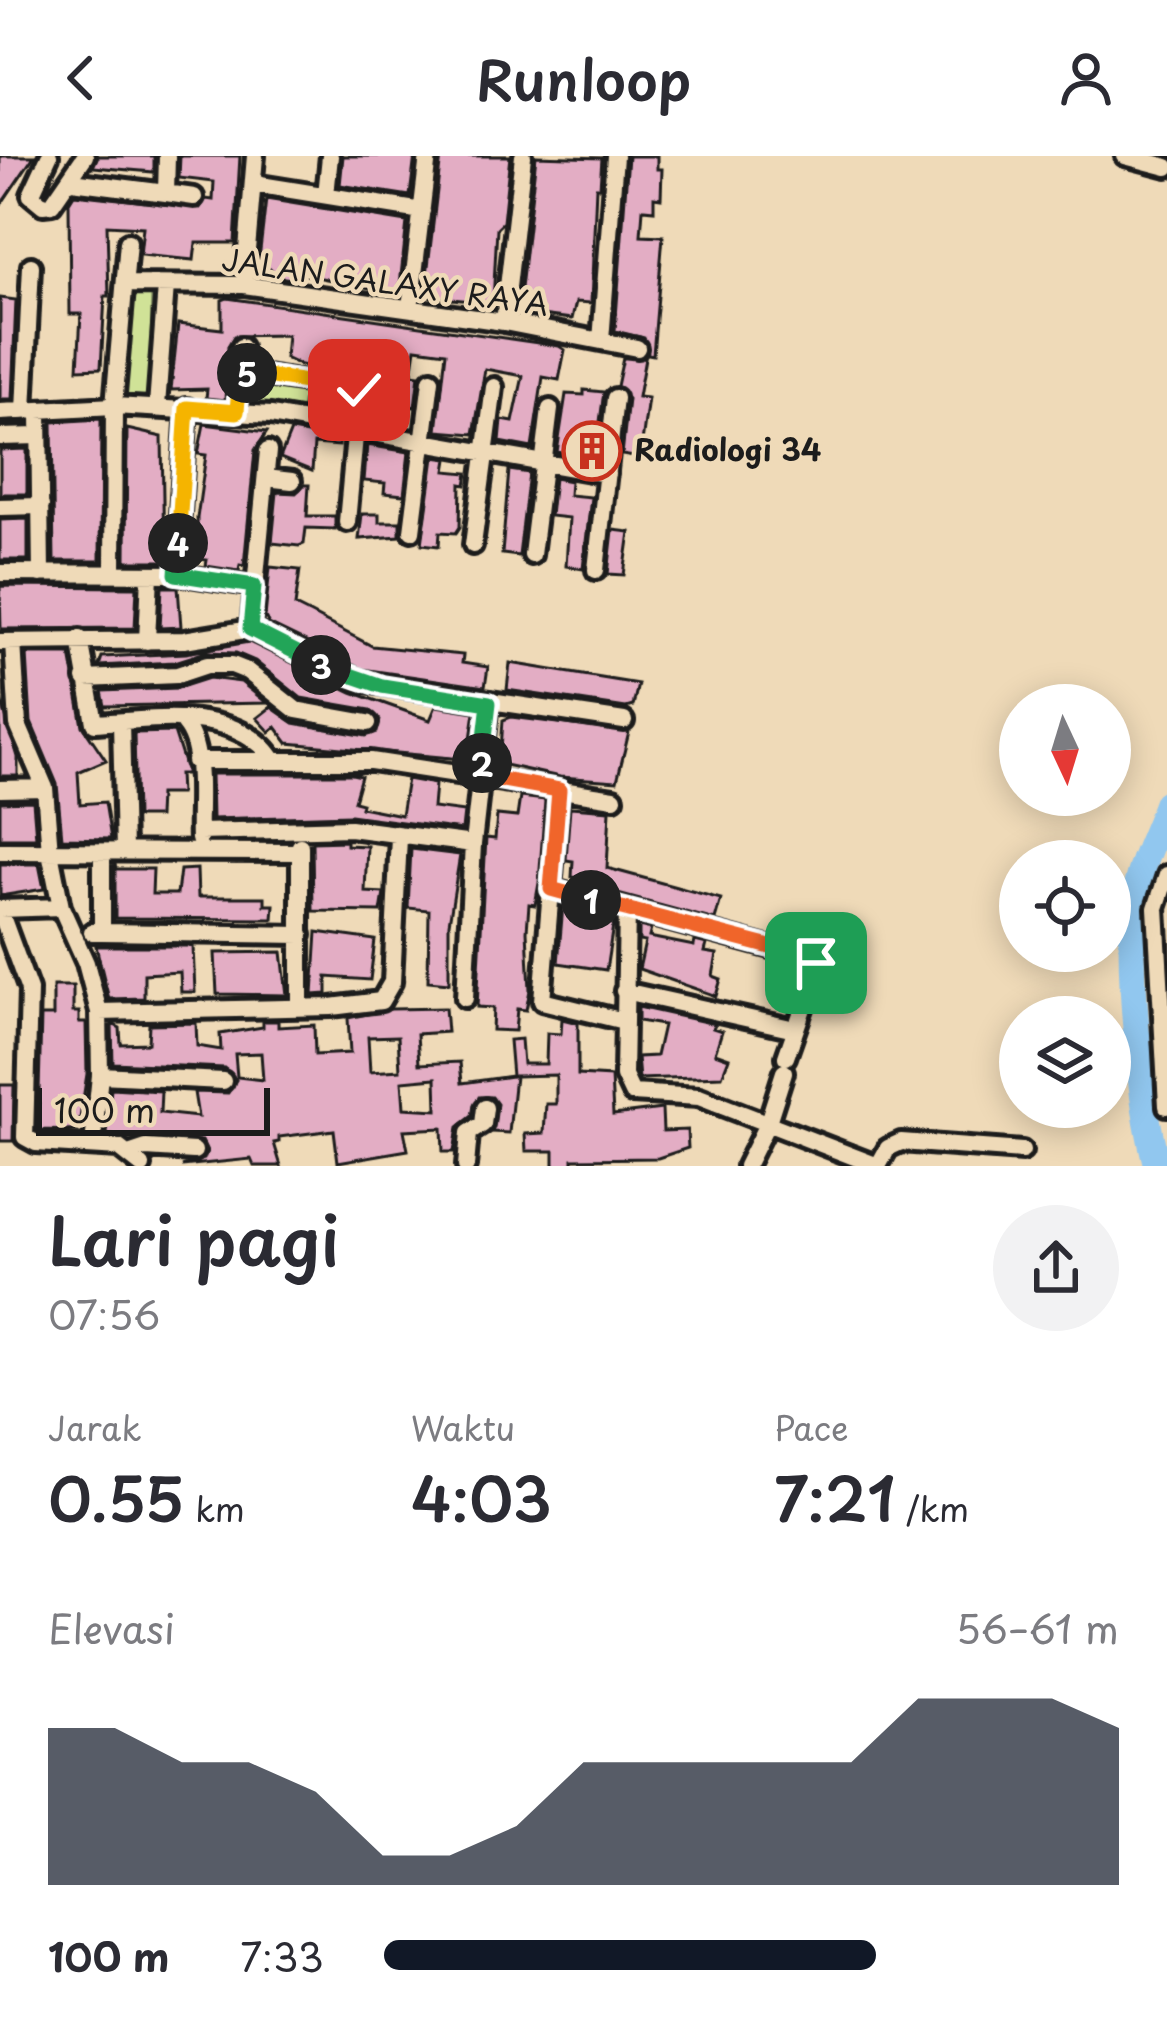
<!DOCTYPE html>
<html lang="id">
<meta charset="utf-8">
<style>
:root{--surface:#fff;--page:#f2f2f3;--text:#2b2b33;--muted:#7c7c81;--accent:#111827}
body{margin:0;font-family:"Playpen Sans",sans-serif;background:var(--page);color:var(--text);height:100vh;display:flex;flex-direction:column;font-size:45px;white-space:nowrap}
*{box-sizing:border-box;margin:0}
p{font-size:39px;color:var(--muted)}
.icon{flex:none;width:66px;height:66px;fill:none;stroke:currentColor;stroke-width:2;stroke-linecap:round;stroke-linejoin:round}
.map{position:relative;height:1010px;overflow:hidden}
.sheet{display:flex;flex-direction:column;background:var(--surface);flex:1}
.sheet>*{flex:none}
.needle{width:78px;rotate:176deg}
.buttons{position:absolute;left:999px;top:528px;display:grid;gap:24px}
.buttons a{display:grid;place-items:center;width:132px;height:132px;border-radius:50%;background:var(--surface);box-shadow:0 6px 30px #0003;font-size:60px}
.scale{position:absolute;left:36px;bottom:30px;width:234px;box-sizing:border-box;padding-left:12px;border:6px solid #1c1c1c;border-top:0;font-size:33px;line-height:42px;white-space:nowrap;color:#1c1c1c;-webkit-text-stroke:9px #efdab8;paint-order:stroke}
.pin{position:absolute;display:grid;place-items:center;width:102px;height:102px;color:#fff;margin:-51px;border-radius:24px;box-shadow:0 6px 18px #0006}
.km{position:absolute;width:60px;height:60px;margin:-30px;border-radius:50%;background:#222;color:#fff;font-size:33px;line-height:60px;text-align:center}
.round{display:grid;place-items:center;flex:none;width:126px;height:126px;border-radius:63px;background:var(--page)}
.head{display:flex;align-items:center;justify-content:space-between;height:204px;padding:0 48px}
h1{font-size:66px;font-weight:600;line-height:90px}
.metrics{display:grid;grid-template-columns:repeat(3,1fr);gap:18px;height:204px;padding:12px 48px}
.metrics div{display:grid;align-content:center}
.metrics b{font-size:60px;font-weight:600}
.metrics small{font-size:33px;font-weight:400}
.metrics p{font-size:33px}
.chart{height:336px;padding:24px 48px}
.chart p{display:flex;justify-content:space-between}
.chart svg{width:100%;height:216px;margin-top:12px;fill:var(--accent);opacity:.7}
ul{padding:0 48px;list-style:none;font-size:39px}
li{display:grid;grid-template-columns:192px 144px 1fr;align-items:center;height:90px}
li i{height:30px;border-radius:15px;background:var(--accent)}
header{display:flex;justify-content:space-between;align-items:center;height:156px;padding:0 48px;background:var(--surface);font-size:54px;font-weight:600}
.map>svg:first-child{display:block}
.green{fill:#d0e297;stroke:#767f5a;stroke-width:3}
.lines{fill:none;stroke-linecap:round;stroke-linejoin:round}
.river{stroke:#91c7ef;stroke-width:27}
.building{fill:#e3adc4;stroke:#1c1c1c;stroke-width:3;fill-rule:evenodd}
.minor-casing{stroke:#1c1c1c;stroke-width:26}
.minor{stroke:#efdab8;stroke-width:16}
.split-1-casing{stroke:#fff;stroke-width:24}
.split-2-casing{stroke:#fff;stroke-width:24}
.split-3-casing{stroke:#fff;stroke-width:24}
.split-4-casing{stroke:#fff;stroke-width:24}
.split-5-casing{stroke:#fff;stroke-width:24}
.split-6-casing{stroke:#fff;stroke-width:24}
.split-1{stroke:#f0652b;stroke-width:15}
.split-2{stroke:#f0652b;stroke-width:15}
.split-3{stroke:#22a559;stroke-width:15}
.split-4{stroke:#22a559;stroke-width:15}
.split-5{stroke:#f5b400;stroke-width:15}
.split-6{stroke:#f5b400;stroke-width:15}
.labels{text-anchor:middle;stroke-width:9;stroke-linejoin:round;paint-order:stroke}
.street-label{font-size:30px;fill:#1c1c1c;stroke:#efdab8}
.poi-label{font-size:30px;font-weight:bold;fill:#1c1c1c;stroke:#efdab8;text-anchor:start}
</style>
<header><svg class="icon" aria-label="back" viewBox="0 0 24 24"><path d="M15 5l-7 7 7 7"/></svg>Runloop<svg class="icon" aria-label="person" viewBox="0 0 24 24"><circle cx="12" cy="8" r="4"/><path d="M4 21q1-7 8-7t8 7"/></svg></header>
<div class="map">
<svg width="1167" height="1010" viewBox="0 0 1167 1010">
<rect width="100%" height="100%" fill="#efdab8"/>
<filter id="ink" filterUnits="userSpaceOnUse"><feTurbulence type="fractalNoise" baseFrequency=".00833" numOctaves="2"/><feDisplacementMap in="SourceGraphic" scale="24" xChannelSelector="R" yChannelSelector="G"/><feConvolveMatrix kernelMatrix="1 2 1 2 8 2 1 2 1" color-interpolation-filters="sRGB"/></filter>
<g filter="url(#ink)">
<path class="green" d="M 129,135 L 152,138 L 150,246 L 122,243 Z
M 250,220 L 306,230 L 301,258 L 243,249 Z"/>
<g class="lines">
<path class="river" d="M 1157,1010 C 1140,945 1125,800 1136,734 C 1141,705 1157,675 1167,647"/>
</g>
<path class="building" d="M 0,0 L 34,0 L 0,50 Z
M 98,0 L 154,0 L 154,16 L 93,11 Z
M 180,0 L 240,0 L 235,87 L 196,87 L 194,104 L 140,99 L 143,71 L 107,69 L 109,140 L 105,140 L 101,212 L 78,213 L 81,158 L 70,158 L 69,46 L 74,38 L 200,52 L 206,43 L 213,44 L 214,26 L 179,22 Z
M 343,0 L 415,0 L 410,40 L 340,29 Z
M 441,0 L 510,0 L 503,66 L 497,72 L 493,147 L 431,141 L 432,136 L 425,136 Z
M 536,0 L 602,2 L 600,31 L 596,31 L 591,147 L 576,146 L 572,163 L 526,157 L 527,141 L 520,141 Z
M 628,0 L 657,0 L 657,13 L 662,13 L 661,42 L 654,41 L 654,54 L 643,53 L 641,79 L 663,80 L 653,199 L 648,198 L 644,182 L 615,175 Z
M 266,43 L 407,66 L 399,138 L 302,118 L 300,124 L 277,121 L 271,113 L 258,111 Z
M 0,142 L 16,144 L 12,243 L 0,243 Z
M 227,142 L 559,190 L 565,194 L 559,224 L 543,221 L 532,292 L 500,286 L 502,264 L 513,266 L 523,220 L 485,213 L 474,278 L 437,275 L 446,196 L 416,192 L 412,218 L 419,219 L 415,251 L 408,250 L 401,269 L 369,263 L 375,193 L 336,187 L 332,213 L 300,209 L 285,202 L 287,179 L 234,180 L 228,190 L 225,244 L 206,242 L 207,233 L 171,234 L 178,168 L 222,173 L 222,144 Z
M 623,202 L 645,202 L 638,241 L 648,242 L 640,302 L 622,299 L 628,243 L 617,230 Z
M 584,234 L 604,236 L 595,303 L 557,296 L 566,238 L 584,239 Z
M 101,263 L 100,405 L 54,405 L 52,266 Z
M 204,268 L 267,276 L 255,294 L 244,410 L 240,409 L 239,415 L 206,410 L 207,404 L 198,403 L 197,362 L 206,299 L 198,298 Z
M 127,273 L 162,281 L 164,405 L 126,405 Z
M 291,275 L 339,284 L 339,290 L 314,288 L 312,315 L 280,302 Z
M 367,289 L 409,296 L 404,339 L 384,337 L 385,327 L 364,325 Z
M 27,293 L 27,338 L 0,338 L 0,294 Z
M 434,301 L 448,303 L 446,315 L 468,317 L 466,329 L 461,328 L 460,371 L 456,377 L 440,376 L 439,390 L 422,388 Z
M 509,314 L 529,317 L 519,400 L 502,398 Z
M 554,322 L 570,325 L 569,339 L 591,341 L 583,413 L 566,410 L 569,362 L 550,360 Z
M 304,329 L 309,329 L 307,360 L 335,360 L 335,373 L 306,372 L 304,388 L 299,390 L 272,387 L 277,336 L 296,337 Z
M 362,358 L 379,358 L 379,366 L 400,366 L 400,380 L 359,383 Z
M 28,363 L 28,404 L 0,404 L 0,364 Z
M 613,374 L 630,376 L 624,419 L 608,418 Z
M 270,411 L 300,414 L 295,450 L 309,457 L 372,490 L 463,499 L 462,507 L 488,511 L 485,531 L 362,513 L 269,468 L 265,461 Z
M 0,430 L 137,431 L 135,472 L 1,473 Z
M 162,431 L 178,431 L 181,471 L 160,472 Z
M 249,486 L 352,536 L 430,564 L 436,550 L 475,556 L 469,596 L 464,595 L 463,603 L 288,587 L 276,571 L 270,576 L 257,562 L 271,551 L 294,567 L 366,580 L 377,576 L 380,564 L 370,554 L 301,542 L 255,505 L 236,497 L 206,496 L 175,506 L 99,510 L 102,501 L 186,497 Z
M 27,498 L 70,498 L 83,570 L 106,604 L 78,616 L 80,648 L 105,646 L 111,683 L 62,682 L 57,628 L 31,566 Z
M 510,507 L 638,528 L 633,550 L 626,552 L 507,534 Z
M 209,522 L 241,526 L 267,547 L 105,550 L 102,535 L 178,532 Z
M 0,541 L 18,601 L 18,620 L 0,620 Z
M 511,561 L 629,576 L 617,625 L 560,621 L 500,608 L 503,564 Z
M 174,576 L 186,613 L 186,618 L 179,618 L 180,638 L 159,638 L 158,661 L 136,661 L 134,577 Z
M 211,618 L 352,618 L 361,620 L 354,645 L 362,647 L 361,651 L 401,659 L 407,623 L 435,628 L 433,652 L 464,656 L 462,674 L 350,659 L 212,663 Z
M 520,641 L 545,644 L 539,727 L 535,749 L 529,748 L 527,775 L 530,834 L 526,854 L 517,853 L 515,875 L 492,874 L 493,852 L 477,851 L 486,682 L 495,683 L 497,659 L 517,661 Z
M 33,645 L 36,682 L 0,682 L 0,646 Z
M 570,651 L 610,654 L 607,712 L 721,743 L 715,764 L 599,733 L 601,725 L 572,721 L 573,705 L 566,704 Z
M 346,685 L 346,689 L 367,690 L 365,736 L 384,737 L 381,756 L 313,755 L 312,686 Z
M 411,693 L 460,699 L 449,767 L 449,827 L 428,825 L 429,754 L 408,752 Z
M 0,708 L 39,708 L 44,733 L 0,740 Z
M 115,708 L 116,713 L 153,713 L 152,738 L 177,738 L 180,714 L 197,713 L 198,741 L 265,741 L 265,749 L 274,749 L 273,763 L 115,762 Z
M 563,749 L 614,763 L 606,814 L 558,807 Z
M 639,770 L 651,773 L 649,781 L 694,790 L 695,785 L 707,788 L 705,796 L 717,798 L 713,820 L 721,823 L 716,840 L 639,813 L 645,786 L 639,785 Z
M 317,776 L 375,784 L 370,824 L 327,821 L 327,838 L 313,839 Z
M 96,790 L 193,790 L 195,836 L 181,836 L 180,816 L 144,818 L 144,842 L 109,843 Z
M 282,796 L 287,839 L 217,838 L 215,797 Z
M 53,830 L 73,830 L 73,856 L 79,856 L 79,867 L 86,867 L 87,918 L 78,975 L 38,974 L 41,860 L 53,860 Z
M 638,851 L 715,868 L 713,872 L 722,875 L 715,897 L 729,902 L 722,920 L 639,923 L 637,901 L 656,900 L 663,869 L 638,865 Z
M 445,852 L 447,876 L 417,878 L 419,908 L 460,906 L 462,927 L 512,920 L 509,884 L 521,883 L 523,908 L 546,908 L 547,877 L 561,878 L 562,863 L 578,867 L 578,919 L 611,921 L 613,959 L 662,953 L 663,975 L 687,974 L 688,992 L 658,1002 L 573,1003 L 573,1010 L 554,1010 L 554,995 L 526,995 L 525,978 L 544,977 L 546,948 L 556,948 L 556,919 L 515,920 L 509,977 L 492,976 L 497,948 L 492,941 L 479,941 L 471,961 L 458,971 L 454,996 L 443,996 L 442,972 L 404,974 L 408,994 L 338,1006 L 334,974 L 279,981 L 279,986 L 274,987 L 281,1010 L 254,1010 L 251,1003 L 182,1010 L 204,1003 L 207,995 L 202,985 L 107,979 L 111,932 L 161,935 L 160,957 L 198,961 L 194,936 L 228,937 L 236,924 L 224,912 L 113,907 L 112,868 L 120,872 L 121,888 L 148,887 L 149,868 L 196,867 L 197,890 L 221,894 L 220,878 L 263,871 L 263,865 L 278,865 L 278,871 L 314,869 L 315,899 L 350,897 L 348,862 L 391,853 ZM 398,880 L 400,914 L 370,916 L 368,881 ZM 261,897 L 263,924 L 237,921 L 235,898 ZM 436,922 L 437,954 L 404,952 L 402,925 Z
M 0,929 L 14,929 L 13,985 L 0,985 Z"/>
<g class="lines">
<g class="minor-casing">
<path id="minor" d="M 49,0 L 31,39 L 43,49 L 52,48 L 85,0
M 1125,0 L 1167,11
M 72,25 L 166,37 L 167,0
M 254,28 L 422,55
M 166,37 L 194,41
M 326,39 L 330,0
M 125,128 L 244,129 L 504,166 L 637,192
M 244,129 L 255,0
M 410,152 L 428,0
M 504,166 L 523,0
M 601,185 L 615,0
M 240,216 L 359,234
M 157,250 L 166,130
M 24,255 L 31,110
M 39,255 L 41,418
M 0,256 L 114,250 L 271,259 L 607,318
M 237,256 L 241,191
M 0,281 L 39,280
M 266,322 L 292,325
M 0,351 L 41,350
M 347,366 L 362,205
M 412,375 L 431,224
M 473,389 L 494,231
M 532,399 L 550,253
M 596,414 L 615,242
M 0,417 L 176,418 L 254,430
M 113,417 L 114,250 L 128,86
M 176,418 L 187,252
M 251,473 L 268,295
M 80,483 L 95,567 C 152,564 237,549 273,603
M 147,485 L 150,418
M 0,486 L 184,484 L 251,473 L 358,525 L 624,565
M 13,486 L 18,569 L 45,632 L 50,696 L 61,751 L 86,807 L 99,856 L 100,919 L 93,989
M 85,523 L 177,519 L 207,509 L 232,509 L 247,515 L 296,554 L 368,567
M 121,566 L 124,695
M 184,568 C 206,593 197,652 199,683
M 195,605 L 371,605 L 614,642
M 0,633 L 45,632
M 559,634 L 542,845 L 624,865
M 199,676 L 350,672 L 473,688
M 0,695 L 300,696
M 1167,719 L 1156,752 L 1167,950
M 551,733 L 812,803 L 816,815 L 786,901
M 0,753 L 61,751
M 627,754 L 624,920 L 632,937 L 699,941 L 878,1010 L 888,992 L 901,986 L 1022,995
M 0,755 L 29,834 L 25,981 L 36,987 L 119,992 L 142,1010
M 92,776 L 102,776 L 102,696
M 102,776 L 301,779
M 624,835 L 795,873
M 465,842 L 473,688 L 489,546
M 300,851 L 300,690
M 99,856 L 331,851 L 381,845 L 392,826 L 399,681
M 100,919 L 223,925
M 131,997 L 146,992 L 194,995
M 466,1010 L 469,977 L 483,968 L 485,952
M 746,1010 L 768,966 L 784,916"/>
</g>
<use href="#minor" class="minor"/>
</g>
</g>
<g class="lines" filter="url(#ink)">
<g class="split-1-casing">
<path id="split-1" d="M 591,744 L 808,801 L 816,807"/>
</g>
<g class="split-2-casing">
<path id="split-2" d="M 482,607 L 481,620 L 559,634 L 551,733 L 591,744"/>
</g>
<g class="split-3-casing">
<path id="split-3" d="M 321,509 L 382,530 L 489,547 L 482,607"/>
</g>
<g class="split-4-casing">
<path id="split-4" d="M 178,387 L 176,418 L 254,430 L 250,473 L 321,509"/>
</g>
<g class="split-5-casing">
<path id="split-5" d="M 178,387 L 187,252 L 237,256 L 240,216 L 247,217"/>
</g>
<g class="split-6-casing">
<path id="split-6" d="M 247,217 L 359,234"/>
</g>
<use href="#split-1" class="split-1"/>
<use href="#split-2" class="split-2"/>
<use href="#split-3" class="split-3"/>
<use href="#split-4" class="split-4"/>
<use href="#split-5" class="split-5"/>
<use href="#split-6" class="split-6"/>
</g>
<defs>
<g id="building-ring" transform="scale(3)"><circle r="9.5" fill="#efdab8" stroke="#c8321e" stroke-width="1.5"/><path d="M-4-6H4V6H1V3H-1V6H-4ZM-2.5-4.3h1.7v1.8h-1.7ZM.8-4.3h1.7v1.8H.8ZM-2.5-1h1.7V.8h-1.7ZM.8-1h1.7V.8H.8Z" fill="#c8321e"/></g>
</defs>
<g fill-rule="evenodd">
<use href="#building-ring" x="592" y="295"/>
</g>
<g class="labels">
<g class="street-label">
<text transform="translate(385 127) rotate(8)" y="10">JALAN GALAXY RAYA</text>
</g>
<g class="poi-label">
<text x="634" y="305">Radiologi 34</text>
</g>
</g>
</svg>
<div class="buttons">
<a><svg class="needle" viewBox="-14 -14 28 28"><path d="M0-13l5 13h-10z" fill="#e53935"/><path d="M0 13l5-13h-10z" fill="#7c7c81"/></svg></a>
<a><svg class="icon" aria-label="locate" viewBox="0 0 24 24"><circle cx="12" cy="12" r="6"/><path d="M12 2v4M12 18v4M2 12h4M18 12h4"/></svg></a>
<a><svg class="icon" aria-label="layers" viewBox="0 0 24 24"><path d="M12 4l9 5-9 5-9-5zM3 14l9 5 9-5"/></svg></a>
</div>
<div class="scale">100 m</div>
<div class="pin" style="left:816px;top:807px;background:#1e9e55"><svg class="icon" aria-label="arrive" viewBox="0 0 24 24"><path d="M6 21V4h12l-3 4 3 4H6"/></svg></div>
<div class="pin" style="left:359px;top:234px;background:#d93025"><svg class="icon" aria-label="check" viewBox="0 0 24 24"><path d="M5 12l5 5 9-10"/></svg></div>
<b class="km" style="left:591px;top:744px">1</b>
<b class="km" style="left:482px;top:607px">2</b>
<b class="km" style="left:321px;top:509px">3</b>
<b class="km" style="left:178px;top:387px">4</b>
<b class="km" style="left:247px;top:217px">5</b>
</div>
<section class="sheet">
<div class="head"><div><h1>Lari pagi</h1><p>07:56</p></div><a class="round"><svg class="icon" aria-label="share" viewBox="0 0 24 24"><path d="M12 15V3M7 8l5-5 5 5M5 13v7h14v-7"/></svg></a></div>
<div class="metrics">
<div><p>Jarak</p><b>0.55<small> km</small></b></div>
<div><p>Waktu</p><b>4:03</b></div>
<div><p>Pace</p><b>7:21<small> /km</small></b></div>
</div>
<div class="chart"><p><span>Elevasi</span>56–61 m</p>
<svg viewBox="0 0 160 44" preserveAspectRatio="none"><path d="M0 44V12L10 12L20 19L30 19L40 25L50 38L60 38L70 32L80 19L90 19L100 19L110 19L120 19L130 6L140 6L150 6L160 12V44z"/></svg>
</div>
<ul>
<li><b>100 m</b>7:33<i style="width:67%"></i></li>
</ul>
</section>
